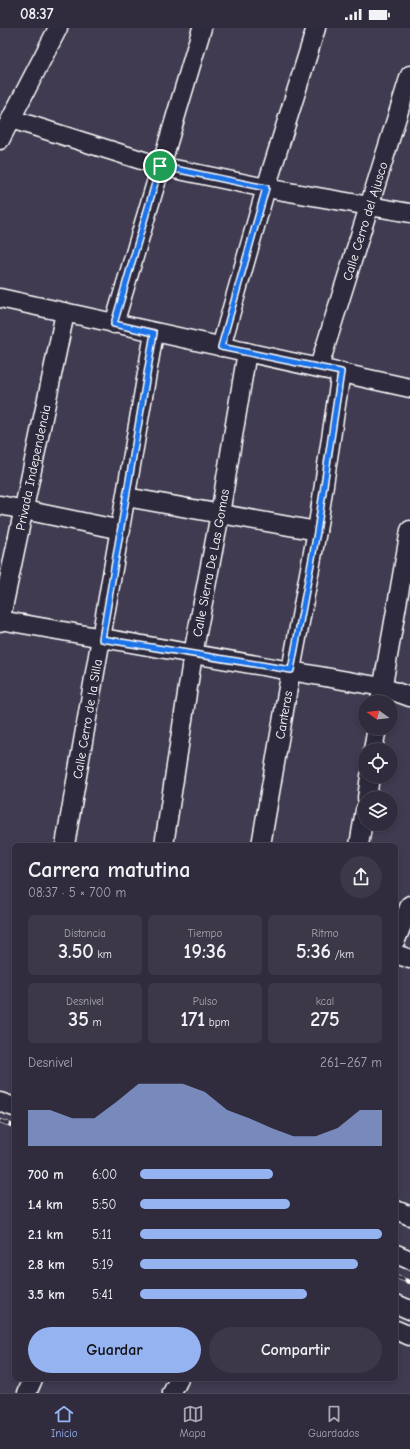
<!DOCTYPE html>
<html lang="es">
<meta charset="utf-8">
<style>
:root{--surface:#302c3d;--page:#3c3848;--text:#f1f3f6;--muted:#a8a7b0;--line:#4b4857;--accent:#95b2f1}
body{margin:0;font-family:"Comic Neue",sans-serif;background:var(--page);color:var(--text);height:100vh;display:flex;flex-direction:column;font-size:15px;white-space:nowrap}
*{box-sizing:border-box;margin:0}
p{font-size:13px;color:var(--muted)}
.icon{flex:none;width:22px;height:22px;fill:none;stroke:currentColor;stroke-width:2;stroke-linecap:round;stroke-linejoin:round}
.map{position:relative;flex:1;overflow:hidden}
.sheet{position:absolute;left:12px;top:815px;width:386px;height:538px;display:flex;flex-direction:column;background:var(--surface);border-radius:6px;box-shadow:0 2px 6px #0003,0 0 0 1px var(--line)}
.sheet>*{flex:none}
.needle{width:26px;rotate:285deg}
.buttons{position:absolute;left:358px;top:667px;display:grid;gap:8px}
.buttons a{display:grid;place-items:center;width:40px;height:40px;border-radius:50%;background:var(--surface);box-shadow:0 2px 6px #0003,0 0 0 1px var(--line);font-size:20px}
.pin{position:absolute;display:grid;place-items:center;width:34px;height:34px;color:#fff;margin:-17px;border:2px solid #fff;border-radius:50%;box-shadow:0 1px 4px #0007}
.round{display:grid;place-items:center;flex:none;width:42px;height:42px;border-radius:21px;background:var(--page)}
.summary{display:flex;align-items:center;justify-content:space-between;height:68px;padding:0 16px}
h1{font-size:22px;font-weight:700;line-height:30px}
.stats{display:grid;grid-template-columns:repeat(3,1fr);gap:6px;height:68px;padding:4px 16px}
.stats div{display:grid;align-content:center;border-radius:6px;background:var(--page);text-align:center}
.stats b{font-size:20px;font-weight:700}
.stats small{font-size:11px;font-weight:400}
.stats p{font-size:11px}
.chart{height:112px;padding:8px 16px}
.chart p{display:flex;justify-content:space-between}
.chart svg{width:100%;height:72px;margin-top:4px;fill:var(--accent);opacity:.7}
.cta{display:flex;gap:8px;margin-top:auto;padding:8px 16px}
.cta a{flex:1;height:46px;border-radius:24px;background:var(--accent);color:#111;font-size:16px;font-weight:700;line-height:46px;text-align:center}
.cta a+a{background:var(--page);color:var(--text)}
ul{padding:0 16px;list-style:none;font-size:13px}
li{display:grid;grid-template-columns:64px 48px 1fr;align-items:center;height:30px}
li i{height:10px;border-radius:5px;background:var(--accent)}
.status{display:flex;justify-content:space-between;align-items:center;height:28px;padding:0 20px;background:var(--surface);direction:ltr}
.status svg{height:11px;fill:currentColor}
.dock{display:flex;justify-content:space-around;align-items:center;height:56px;border-top:1px solid var(--line);background:var(--surface);font-size:11px;color:var(--muted)}
.dock a{display:grid;justify-items:center;gap:2px}
.dock .selected{color:var(--accent)}
.map>svg:first-child{display:block}
.lines{fill:none;stroke-linecap:round;stroke-linejoin:round}
.minor-casing{stroke:#fff;stroke-width:21}
.minor{stroke:#2f2a3d;stroke-width:18}
.rail-casing{stroke:#fff;stroke-width:4.5}
.rail{stroke:#2f2a3d;stroke-width:3;stroke-dasharray:9;stroke-linecap:butt}
.route-casing{stroke:#fff;stroke-width:8}
.route{stroke:#1a73e8;stroke-width:5}
.labels{text-anchor:middle;stroke-width:4;stroke-linejoin:round;paint-order:stroke}
.street-label{font-size:13px;fill:#fff;stroke:#2f2a3d}
</style>
<div class="status"><b>08:37</b><svg viewBox="0 0 49 12"><path d="M0 12V9h3v3zM5 12V6h3v6zM10 12V3h3v9zM15 12V0h3v12zM26 1h20v11H26zM47 4h2v5h-2z"/></svg></div>
<div class="map">
<svg width="410" height="1365" viewBox="0 0 410 1365">
<rect width="100%" height="100%" fill="#403b51"/>
<filter id="ink" filterUnits="userSpaceOnUse"><feTurbulence type="fractalNoise" baseFrequency=".025" numOctaves="2"/><feDisplacementMap in="SourceGraphic" scale="8" xChannelSelector="R" yChannelSelector="G"/><feConvolveMatrix kernelMatrix="1 2 1 2 8 2 1 2 1" color-interpolation-filters="sRGB"/></filter>
<g filter="url(#ink)">
<g class="lines">
<g class="minor-casing">
<g id="minor">
<path d="M 11,91 L 160,138 L 266,160 L 410,185"/>
<path d="M 0,112 L 58,0"/>
<path d="M 0,270 L 410,360"/>
<path d="M 114,296 L 202,0"/>
<path d="M 221,319 L 266,160 L 316,0"/>
<path id="s1" d="M 319,339 L 410,47"/>
<path d="M 126,469 L 317,503"/>
<path d="M 0,477 L 121,502"/>
<path d="M 0,592 L 382,659 L 410,669"/>
<path id="s2" d="M 0,594 L 65,285"/>
<path d="M 380,674 L 410,502"/>
<path d="M 373,722 L 377,700"/>
<path d="M 367,770 L 370,748"/>
<path id="s3" d="M 65,817 L 154,305"/>
<path id="s4" d="M 164,817 L 193,626 L 220,486 L 247,324"/>
<path id="s5" d="M 261,817 L 291,642 L 317,503 L 341,344"/>
<path d="M 359,817 L 365,782"/>
<path d="M 396,912 L 410,877"/>
<path d="M 396,926 L 410,931"/>
<path d="M 0,1074 L 14,1079"/>
<path d="M 396,1182 L 410,1188"/>
<path d="M 396,1226 L 410,1232"/>
<path d="M 396,1276 L 410,1282"/>
<path d="M 396,1302 L 410,1308"/>
<path d="M 27,1365 L 33,1351"/>
<path d="M 172,1365 L 179,1351"/>
</g>
</g>
<use href="#minor" class="minor"/>
<g class="rail-casing">
<path id="rail" d="M 0,1093 L 14,1098
M 396,1249 L 410,1254"/>
</g>
<use href="#rail" class="rail"/>
</g>
</g>
<g class="lines" filter="url(#ink)">
<g class="route-casing">
<path id="route" d="M 160,138 L 266,160 L 221,319 L 341,344 L 317,504 L 291,642 L 102,611 L 154,305 L 114,296 Z"/>
</g>
<use href="#route" class="route"/>
</g>
<g class="labels">
<g class="street-label">
<text dy="5" stroke="none"><textPath href="#s1" startOffset="153">Calle Cerro del Ajusco</textPath></text>
<text dy="5" stroke="none"><textPath href="#s2" startOffset="158">Privada Independencia</textPath></text>
<text dy="5" stroke="none"><textPath href="#s4" startOffset="286">Calle Sierra De Las Gomas</textPath></text>
<text dy="5" stroke="none"><textPath href="#s5" startOffset="132">Canteras</textPath></text>
<text dy="5" stroke="none"><textPath href="#s3" startOffset="128">Calle Cerro de la Silla</textPath></text>
</g>
</g>
</svg>
<div class="buttons">
<a><svg class="needle" viewBox="-14 -14 28 28"><path d="M0-13l5 13h-10z" fill="#e53935"/><path d="M0 13l5-13h-10z" fill="#a8a7b0"/></svg></a>
<a><svg class="icon" aria-label="locate" viewBox="0 0 24 24"><circle cx="12" cy="12" r="6"/><path d="M12 2v4M12 18v4M2 12h4M18 12h4"/></svg></a>
<a><svg class="icon" aria-label="layers" viewBox="0 0 24 24"><path d="M12 4l9 5-9 5-9-5zM3 14l9 5 9-5"/></svg></a>
</div>
<div class="pin" style="left:160px;top:138px;background:#1e9e55"><svg class="icon" aria-label="arrive" viewBox="0 0 24 24"><path d="M6 21V4h12l-3 4 3 4H6"/></svg></div>
<section class="sheet">
<div class="summary"><div><h1>Carrera matutina</h1><p>08:37 · 5 × 700 m</p></div><a class="round"><svg class="icon" aria-label="share" viewBox="0 0 24 24"><path d="M12 15V3M7 8l5-5 5 5M5 13v7h14v-7"/></svg></a></div>
<div class="stats">
<div><p>Distancia</p><b>3.50<small> km</small></b></div>
<div><p>Tiempo</p><b>19:36</b></div>
<div><p>Ritmo</p><b>5:36<small> /km</small></b></div>
</div>
<div class="stats">
<div><p>Desnivel</p><b>35<small> m</small></b></div>
<div><p>Pulso</p><b>171<small> bpm</small></b></div>
<div><p>kcal</p><b>275</b></div>
</div>
<div class="chart"><p><span>Desnivel</span>261–267 m</p>
<svg viewBox="0 0 160 44" preserveAspectRatio="none"><path d="M0 44V22L10 22L20 27L30 27L40 17L50 6L60 6L70 6L80 11L90 22L100 27L110 33L120 38L130 38L140 33L150 22L160 22V44z"/></svg>
</div>
<ul>
<li><b>700 m</b>6:00<i style="width:55%"></i></li>
<li><b>1.4 km</b>5:50<i style="width:62%"></i></li>
<li><b>2.1 km</b>5:11<i style="width:100%"></i></li>
<li><b>2.8 km</b>5:19<i style="width:90%"></i></li>
<li><b>3.5 km</b>5:41<i style="width:69%"></i></li>
</ul>
<div class="cta"><a>Guardar</a><a>Compartir</a></div>
</section>
</div>
<nav class="dock">
<a class="selected"><svg class="icon" aria-label="home" viewBox="0 0 24 24"><path d="M3 11l9-7 9 7M6 9v11h12V9"/></svg>Inicio</a>
<a><svg class="icon" aria-label="map" viewBox="0 0 24 24"><path d="M3 6l6-2 6 2 6-2v14l-6 2-6-2-6 2zM9 4v14M15 6v14"/></svg>Mapa</a>
<a><svg class="icon" aria-label="saved" viewBox="0 0 24 24"><path d="M7 4h10v16l-5-4-5 4z"/></svg>Guardados</a>
</nav>
